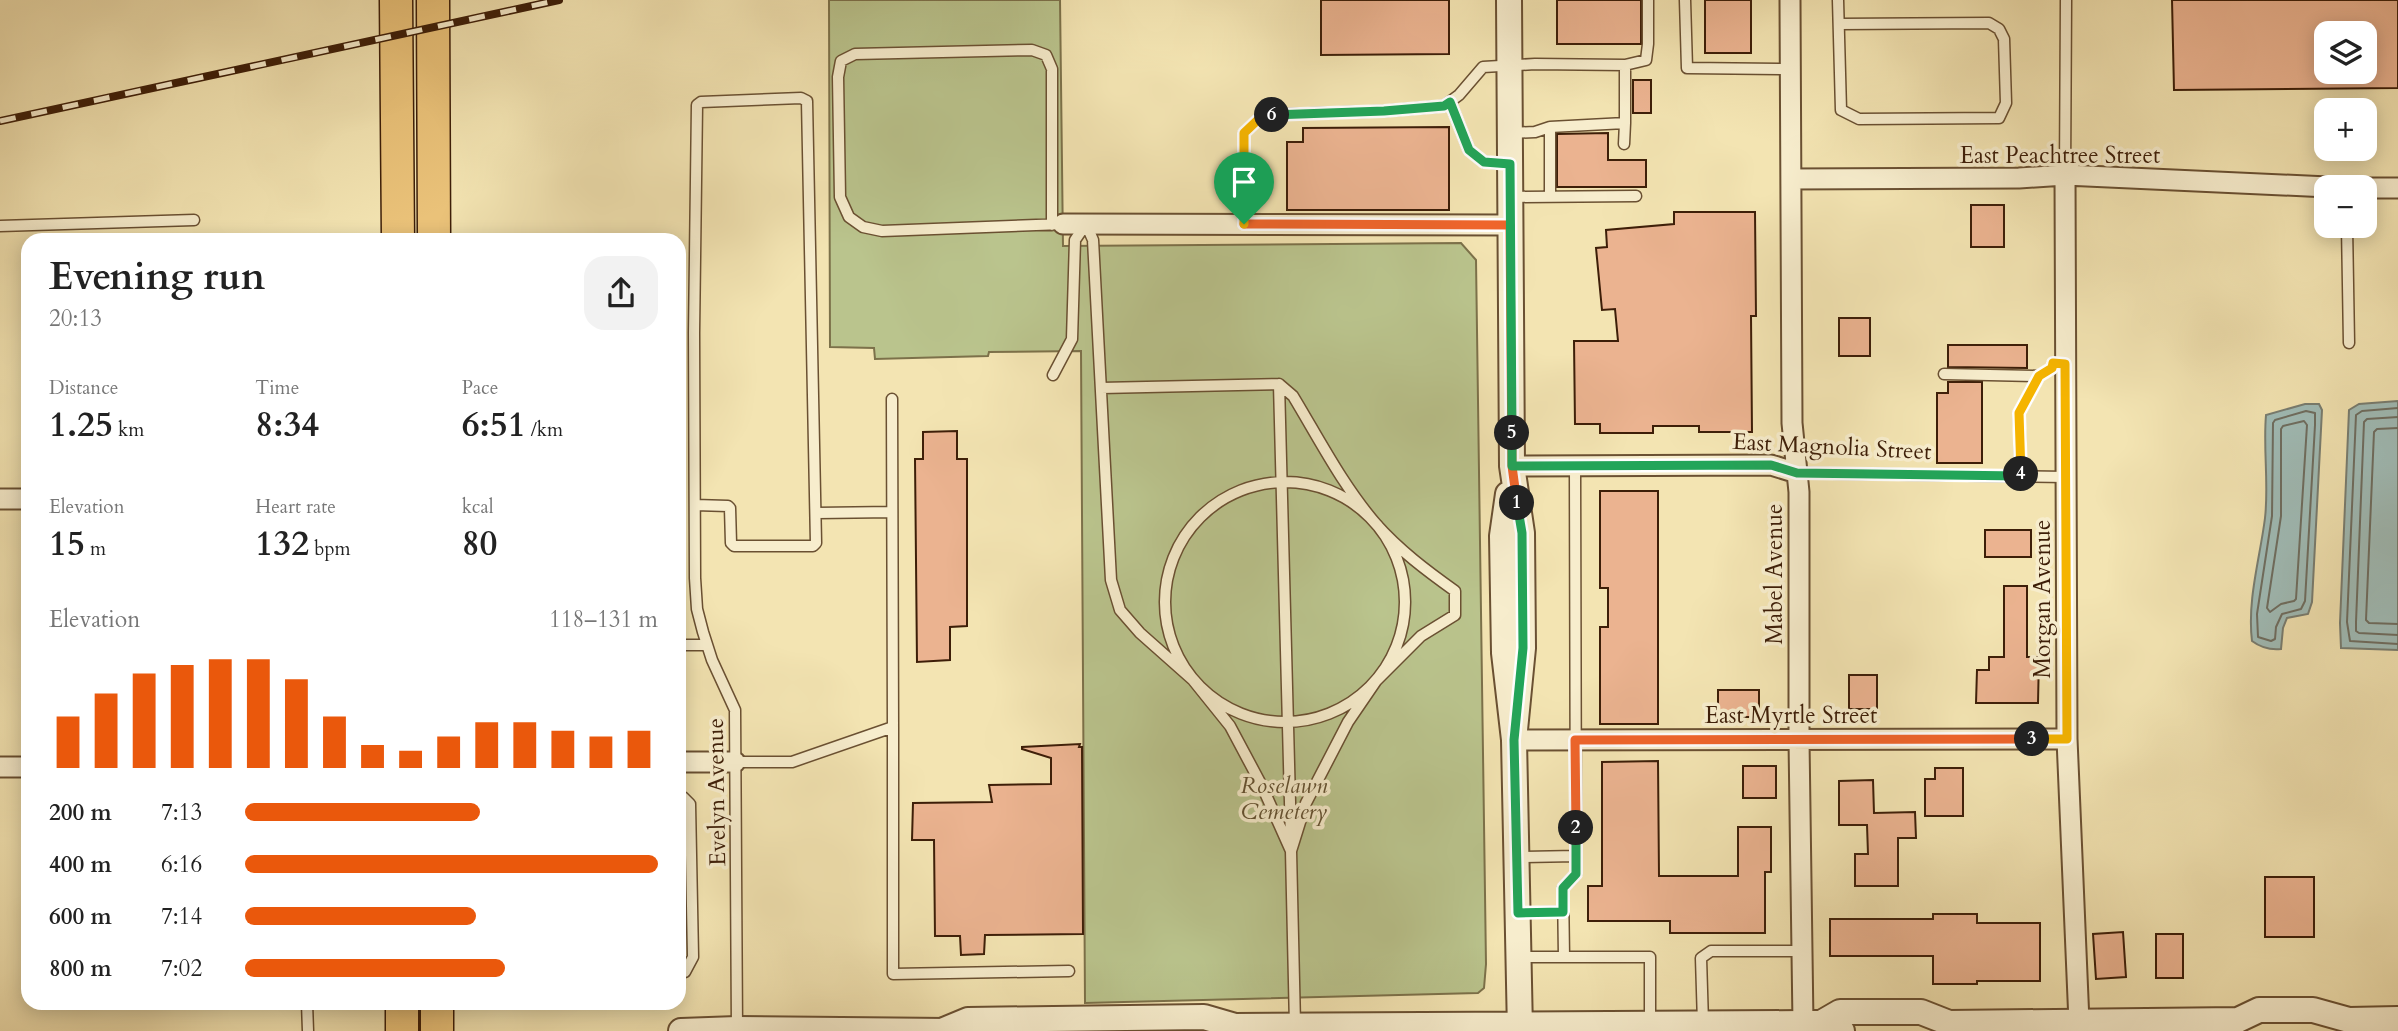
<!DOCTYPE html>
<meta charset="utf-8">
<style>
:root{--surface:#fff;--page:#f2f2f2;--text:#222;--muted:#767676;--accent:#ea580c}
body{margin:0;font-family:Cardo,serif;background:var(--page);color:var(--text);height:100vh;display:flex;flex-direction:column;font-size:26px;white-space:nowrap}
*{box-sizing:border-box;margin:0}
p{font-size:23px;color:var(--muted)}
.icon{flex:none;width:38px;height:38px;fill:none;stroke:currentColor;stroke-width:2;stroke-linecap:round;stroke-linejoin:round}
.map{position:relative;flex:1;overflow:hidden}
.drawer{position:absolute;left:21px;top:233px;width:665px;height:777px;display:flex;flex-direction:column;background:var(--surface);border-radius:21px;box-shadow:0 4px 18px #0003}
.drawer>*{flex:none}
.tools{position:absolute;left:2314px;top:21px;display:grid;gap:14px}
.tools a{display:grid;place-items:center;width:63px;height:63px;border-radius:14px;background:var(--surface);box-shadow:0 4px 18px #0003;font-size:35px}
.pin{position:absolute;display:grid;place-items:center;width:60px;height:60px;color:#fff;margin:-72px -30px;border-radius:50% 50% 50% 0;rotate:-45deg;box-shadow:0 0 7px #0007}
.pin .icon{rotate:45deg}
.km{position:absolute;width:35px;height:35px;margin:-18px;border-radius:50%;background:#222;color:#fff;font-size:19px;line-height:35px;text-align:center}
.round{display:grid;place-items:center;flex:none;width:74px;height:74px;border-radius:21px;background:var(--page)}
.headline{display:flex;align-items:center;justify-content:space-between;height:119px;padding:0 28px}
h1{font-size:38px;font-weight:700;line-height:52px}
.figures{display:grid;grid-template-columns:repeat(3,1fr);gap:10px;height:119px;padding:7px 28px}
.figures div{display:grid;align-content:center}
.figures b{font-size:35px;font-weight:700}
.figures small{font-size:19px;font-weight:400}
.figures p{font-size:19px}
.chart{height:196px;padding:14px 28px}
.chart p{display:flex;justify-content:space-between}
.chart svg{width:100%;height:126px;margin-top:7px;stroke:var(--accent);stroke-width:6}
ul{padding:0 28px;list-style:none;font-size:23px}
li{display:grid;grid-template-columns:112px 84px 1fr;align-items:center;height:52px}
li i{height:18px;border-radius:9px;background:var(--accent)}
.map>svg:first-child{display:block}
.green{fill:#bac48d;stroke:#7c714a;stroke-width:2}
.water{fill:#a0bcb7;stroke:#787d71;stroke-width:2}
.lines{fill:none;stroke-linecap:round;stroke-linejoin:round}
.shore{stroke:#6e6d60;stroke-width:2}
.building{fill:#ebb390;stroke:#3d1e08;stroke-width:2;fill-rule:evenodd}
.service-casing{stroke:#6a5032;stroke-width:13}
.minor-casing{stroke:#6a5032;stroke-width:23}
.tertiary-casing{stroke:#6a5032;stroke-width:28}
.primary-casing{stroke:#3d1e08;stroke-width:35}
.service{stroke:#f7edcd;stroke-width:10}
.minor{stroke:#f7edcd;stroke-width:19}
.tertiary{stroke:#f7edcd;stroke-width:24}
.primary{stroke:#eac279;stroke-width:32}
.rail-casing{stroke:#3d1e08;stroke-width:8}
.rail{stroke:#f7edcd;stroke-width:5;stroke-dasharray:16;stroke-linecap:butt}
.split-1-casing{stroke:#fff;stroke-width:14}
.split-2-casing{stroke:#fff;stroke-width:14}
.split-3-casing{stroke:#fff;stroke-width:14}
.split-4-casing{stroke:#fff;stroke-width:14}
.split-5-casing{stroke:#fff;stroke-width:14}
.split-6-casing{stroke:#fff;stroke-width:14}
.split-7-casing{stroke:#fff;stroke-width:14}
.split-1{stroke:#f0652b;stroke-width:9}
.split-2{stroke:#22a559;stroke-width:9}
.split-3{stroke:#f0652b;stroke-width:9}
.split-4{stroke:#f5b400;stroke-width:9}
.split-5{stroke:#22a559;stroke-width:9}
.split-6{stroke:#22a559;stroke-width:9}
.split-7{stroke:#f5b400;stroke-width:9}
.labels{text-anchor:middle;stroke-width:7;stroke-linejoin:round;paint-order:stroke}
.street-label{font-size:23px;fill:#3d1e08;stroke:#f7edcd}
.park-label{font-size:23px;font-style:italic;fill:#625030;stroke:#f7edcd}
</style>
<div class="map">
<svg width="2398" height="1031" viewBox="0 0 2398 1031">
<rect width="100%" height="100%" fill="#f3e4b2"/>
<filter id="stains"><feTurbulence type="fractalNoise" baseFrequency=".00286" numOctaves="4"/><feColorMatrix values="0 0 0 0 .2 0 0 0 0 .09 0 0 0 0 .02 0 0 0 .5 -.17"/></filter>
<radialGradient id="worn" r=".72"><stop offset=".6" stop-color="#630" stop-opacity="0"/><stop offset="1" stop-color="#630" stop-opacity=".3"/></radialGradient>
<path class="green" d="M 829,0 L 1060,0 L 1063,246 L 1461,243 L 1476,260 L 1486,964 L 1484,988 L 1478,993 L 1085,1003 L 1081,351 L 989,352 L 988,356 L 875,359 L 874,348 L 830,347 Z"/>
<path class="water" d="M 2398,401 L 2398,650 L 2341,648 L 2340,623 L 2349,410 L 2359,404 Z
M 2305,404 L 2319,404 L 2322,410 L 2312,602 L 2308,614 L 2287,618 L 2283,628 L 2281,649 C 2271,650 2260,647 2252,641 C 2247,600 2260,558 2265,518 C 2269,484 2263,449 2266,415 Z"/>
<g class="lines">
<path class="shore" d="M 2398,408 L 2362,411 L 2356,415 L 2347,622 L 2350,641 L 2398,644
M 2306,411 L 2315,413 L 2315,425 L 2305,601 L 2301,609 L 2282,614 L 2276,627 L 2275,639 L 2271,641 L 2258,637 L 2257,614 L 2272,516 L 2273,423 L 2275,420 Z
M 2398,417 L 2367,419 L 2364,422 L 2356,622 L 2356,631 L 2359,633 L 2398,635
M 2304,421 L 2307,425 L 2296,599 L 2294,601 L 2281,604 L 2270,612 L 2267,608 L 2281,516 L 2281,429 L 2283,426 Z
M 2398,428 L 2377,429 L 2374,432 L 2366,620 L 2369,623 L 2398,624"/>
</g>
<path class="building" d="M 1321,0 L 1449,0 L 1449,54 L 1321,55 Z
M 1557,0 L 1641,0 L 1641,44 L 1557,44 Z
M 1705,0 L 1751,0 L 1751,53 L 1705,53 Z
M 2172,0 L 2398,0 L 2398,88 L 2174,90 ZM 2326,33 L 2364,33 L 2364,72 L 2326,72 Z
M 1633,80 L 1651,80 L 1651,113 L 1633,113 Z
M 1449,127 L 1449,210 L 1287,210 L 1287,142 L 1303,142 L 1303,128 Z
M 1608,133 L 1608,160 L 1646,160 L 1646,187 L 1557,187 L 1557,134 Z
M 1971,205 L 2004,205 L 2004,247 L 1971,247 Z
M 1674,212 L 1755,212 L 1756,316 L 1751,316 L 1752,432 L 1699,432 L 1699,426 L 1653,426 L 1653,433 L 1600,433 L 1600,424 L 1575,424 L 1574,341 L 1618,341 L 1615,309 L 1602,310 L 1596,248 L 1607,247 L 1606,230 L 1674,224 Z
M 1839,318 L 1870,318 L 1870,356 L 1839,356 Z
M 1948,345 L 2027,345 L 2027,368 L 1948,367 Z
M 1948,382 L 1982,382 L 1982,463 L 1937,463 L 1937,393 L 1948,393 Z
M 957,431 L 957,459 L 967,459 L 967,626 L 950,627 L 950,660 L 917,662 L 915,459 L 923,459 L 923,432 Z
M 1600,491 L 1658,491 L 1658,724 L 1600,724 L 1600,627 L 1608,627 L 1608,588 L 1600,588 Z
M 1985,530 L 2031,530 L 2031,557 L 1985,557 Z
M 2004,586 L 2027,586 L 2027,657 L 2039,657 L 2038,703 L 1976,703 L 1977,670 L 1989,670 L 1989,657 L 2004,657 Z
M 1849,675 L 1877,675 L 1877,709 L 1849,709 Z
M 1718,690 L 1759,690 L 1759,717 L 1718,717 Z
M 1080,744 L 1079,747 L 1082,747 L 1083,934 L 985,935 L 984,954 L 961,955 L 960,936 L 935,936 L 934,840 L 912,840 L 913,803 L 992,802 L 989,785 L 1051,784 L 1051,758 L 1022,749 L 1022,747 Z
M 1658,761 L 1659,876 L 1738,876 L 1738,827 L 1771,827 L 1771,872 L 1765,872 L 1765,933 L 1670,933 L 1670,921 L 1588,921 L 1588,886 L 1602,886 L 1602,762 Z
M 1743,766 L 1776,766 L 1776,798 L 1743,798 Z
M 1935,768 L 1963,768 L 1963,816 L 1925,816 L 1925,779 L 1935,779 Z
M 1873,780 L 1874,813 L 1915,812 L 1916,838 L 1898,838 L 1898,886 L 1855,886 L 1855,854 L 1868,854 L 1867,825 L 1839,825 L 1839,781 Z
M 2265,877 L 2314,877 L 2314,937 L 2265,937 Z
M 1933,914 L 1977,914 L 1977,923 L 2040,923 L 2040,981 L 1977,981 L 1977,984 L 1933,984 L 1933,956 L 1830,956 L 1830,919 L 1933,919 Z
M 2123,932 L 2126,977 L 2096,979 L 2093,934 Z
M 2156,934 L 2183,934 L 2183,978 L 2156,978 Z"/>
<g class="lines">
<g class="service-casing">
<path id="service" d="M 1685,0 L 1687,68 L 1790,69
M 1838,0 L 1841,110 L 1859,119 L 1999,118 L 2006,103 L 2004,39 L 1999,29 L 1989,23 L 1839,24
M 1625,65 L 1646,60 L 1648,44 L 1648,0
M 1450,102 L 1469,150 L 1484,162 L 1509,164
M 1510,133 L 1535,132 L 1550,127
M 1624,144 L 1625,123
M 2065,175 L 2066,0
M 1510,197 L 1636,196
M 1243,224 L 1244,133 L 1263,115 L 1384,111 L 1444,106 L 1459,95 L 1483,67 L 1535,64 L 1625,65 L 1625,123 L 1550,127 L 1550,196
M 1052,225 L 1052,69 L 1046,55 L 1032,50 L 855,54 L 841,61 L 838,77 L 840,197 L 849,217 L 863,227 L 882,231 L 1063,224
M 0,226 L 194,220
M 2347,226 L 2349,343
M 1944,374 L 2039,376
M 1053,375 L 1072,339 L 1075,240 L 1086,224 L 1093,240 L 1111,580 L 1120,610 L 1140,633 L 1193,680 L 1230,726 L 1262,786 L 1291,851 L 1295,1025
M 1279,384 L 1291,840
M 1101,388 L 1279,384 L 1293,396 C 1319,439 1343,486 1376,524 C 1399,550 1427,571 1455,591 L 1455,615 L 1421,636 L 1376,681 L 1348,722 L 1306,803 L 1291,851
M 1575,466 L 1576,874 L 1563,888 L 1564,957 L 1650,957 L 1650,1023
M 1797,473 L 2066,477
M 2021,476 L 2019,413 L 2039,376 L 2052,368 L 2053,363 L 2065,364
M1165 602a120 120 0 1 1 240 0a120 120 0 1 1-240 0Z
M 695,505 L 728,506 L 730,508 L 731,543 L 734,546 L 813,546 L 816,543 L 807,101 L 801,98 L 701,102 L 697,105 L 694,333 L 695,578 L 697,609 L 703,632 L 712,660 L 735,710 L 737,1029
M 817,513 L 892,512
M 679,645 L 707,645
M 893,727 L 893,974 L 1069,971
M 735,762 L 792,762 L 893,727 L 892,399
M 679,797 L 683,797 L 690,804 L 693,957 L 685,972 L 679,972
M 1517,857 L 1576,856
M 1518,913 L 1563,912
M 1519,957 L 1564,957
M 307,1003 L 308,1031
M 1703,1023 L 1701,958 L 1711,951 L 1801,951"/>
</g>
<g class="minor-casing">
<path id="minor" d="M 1790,0 L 1792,423 L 1799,492 L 1799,740 L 1803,1023
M 2065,175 L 2067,739 L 2079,1022
M 1791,179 L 2019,178 L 2065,175 L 2328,187
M 2364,188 L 2398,188
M 1063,224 L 1510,225
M 1512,466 L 1771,465 L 1797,473
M 0,499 L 28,499
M 1514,740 L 2067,739
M 679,762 L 735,762
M 0,767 L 28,767"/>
</g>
<g class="tertiary-casing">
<path id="tertiary" d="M 1509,0 L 1512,466 L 1522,533 L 1523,648 L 1514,740
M 1508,494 L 1502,536 L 1504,653 L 1514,740 L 1520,1031
M 1821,1023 L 1840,1012 L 1921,1012 L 1949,1023 L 2238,1020 L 2259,1010 L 2313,1010 L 2349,1020 L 2398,1019
M 944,1030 L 968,1020 L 1204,1017 L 1235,1026 L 1803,1023 L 1821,1023 L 1842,1031
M 681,1031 L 737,1029 L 947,1031"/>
</g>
<g class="primary-casing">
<path id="primary" d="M 396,0 L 398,240
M 433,0 L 434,240
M 402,1003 L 402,1031
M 437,1003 L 437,1031"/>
</g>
<use href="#service" class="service"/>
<use href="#minor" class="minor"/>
<use href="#tertiary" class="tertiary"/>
<use href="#primary" class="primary"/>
<g class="rail-casing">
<path id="rail" d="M 0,121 L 559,0"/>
</g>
<use href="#rail" class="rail"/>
</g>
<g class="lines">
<g class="split-1-casing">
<path id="split-1" d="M 1244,224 L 1510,225 L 1512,466 L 1517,503"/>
</g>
<g class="split-2-casing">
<path id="split-2" d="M 1517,503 L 1522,533 L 1523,648 L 1514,740 L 1518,913 L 1563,912 L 1563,888 L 1576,874 L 1576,828"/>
</g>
<g class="split-3-casing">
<path id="split-3" d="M 1576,828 L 1575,740 L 2032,739"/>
</g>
<g class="split-4-casing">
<path id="split-4" d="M 2021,474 L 2019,413 L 2039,376 L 2052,368 L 2053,363 L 2065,364 L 2067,739 L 2032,739"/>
</g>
<g class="split-5-casing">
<path id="split-5" d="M 1512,433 L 1512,466 L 1771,465 L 1797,473 L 2021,476 L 2021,474"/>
</g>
<g class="split-6-casing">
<path id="split-6" d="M 1272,115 L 1384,111 L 1444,106 L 1450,102 L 1469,150 L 1484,162 L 1510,164 L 1512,433"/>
</g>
<g class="split-7-casing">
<path id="split-7" d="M 1244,224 L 1244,133 L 1263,115 L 1272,115"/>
</g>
<use href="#split-1" class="split-1"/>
<use href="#split-2" class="split-2"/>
<use href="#split-3" class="split-3"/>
<use href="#split-4" class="split-4"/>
<use href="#split-5" class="split-5"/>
<use href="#split-6" class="split-6"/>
<use href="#split-7" class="split-7"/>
</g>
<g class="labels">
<g class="street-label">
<text x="2060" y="163">East Peachtree Street</text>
<text transform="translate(1832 446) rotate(3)" y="8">East Magnolia Street</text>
<text transform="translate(1774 574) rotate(-90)" y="8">Mabel Avenue</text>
<text transform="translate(2042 599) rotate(-90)" y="8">Morgan Avenue</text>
<text x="1791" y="723">East Myrtle Street</text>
<text transform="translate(716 792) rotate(-91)" y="8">Evelyn Avenue</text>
</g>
<g class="park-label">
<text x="1284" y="793">Roselawn<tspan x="1284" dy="26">Cemetery</tspan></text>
</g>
</g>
<rect width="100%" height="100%" filter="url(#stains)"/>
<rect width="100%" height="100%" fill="url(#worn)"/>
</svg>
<div class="tools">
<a><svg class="icon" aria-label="layers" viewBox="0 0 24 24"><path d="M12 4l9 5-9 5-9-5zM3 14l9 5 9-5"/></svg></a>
<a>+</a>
<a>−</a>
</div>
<div class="pin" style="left:1244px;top:224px;background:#1e9e55"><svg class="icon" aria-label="arrive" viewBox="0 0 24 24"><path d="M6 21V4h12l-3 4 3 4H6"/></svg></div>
<b class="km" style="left:1517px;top:503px">1</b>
<b class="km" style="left:1576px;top:828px">2</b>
<b class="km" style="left:2032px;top:739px">3</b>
<b class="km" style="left:2021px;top:474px">4</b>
<b class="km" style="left:1512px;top:433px">5</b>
<b class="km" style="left:1272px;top:115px">6</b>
<section class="drawer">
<div class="headline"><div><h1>Evening run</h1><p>20:13</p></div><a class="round"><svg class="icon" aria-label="share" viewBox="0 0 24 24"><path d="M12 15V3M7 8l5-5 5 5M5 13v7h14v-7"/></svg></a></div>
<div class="figures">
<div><p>Distance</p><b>1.25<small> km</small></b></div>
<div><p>Time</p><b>8:34</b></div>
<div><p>Pace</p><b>6:51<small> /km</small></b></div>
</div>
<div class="figures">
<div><p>Elevation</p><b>15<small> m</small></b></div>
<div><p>Heart rate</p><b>132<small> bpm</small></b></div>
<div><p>kcal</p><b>80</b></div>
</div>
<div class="chart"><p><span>Elevation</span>118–131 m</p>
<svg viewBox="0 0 160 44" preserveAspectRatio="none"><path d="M5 44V26M15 44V18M25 44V11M35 44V8M45 44V6M55 44V6M65 44V13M75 44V26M85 44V36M95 44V38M105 44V33M115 44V28M125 44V28M135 44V31M145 44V33M155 44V31"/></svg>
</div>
<ul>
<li><b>200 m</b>7:13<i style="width:57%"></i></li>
<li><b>400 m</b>6:16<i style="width:100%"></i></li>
<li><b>600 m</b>7:14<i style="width:56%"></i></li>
<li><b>800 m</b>7:02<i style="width:63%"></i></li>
</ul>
</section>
</div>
